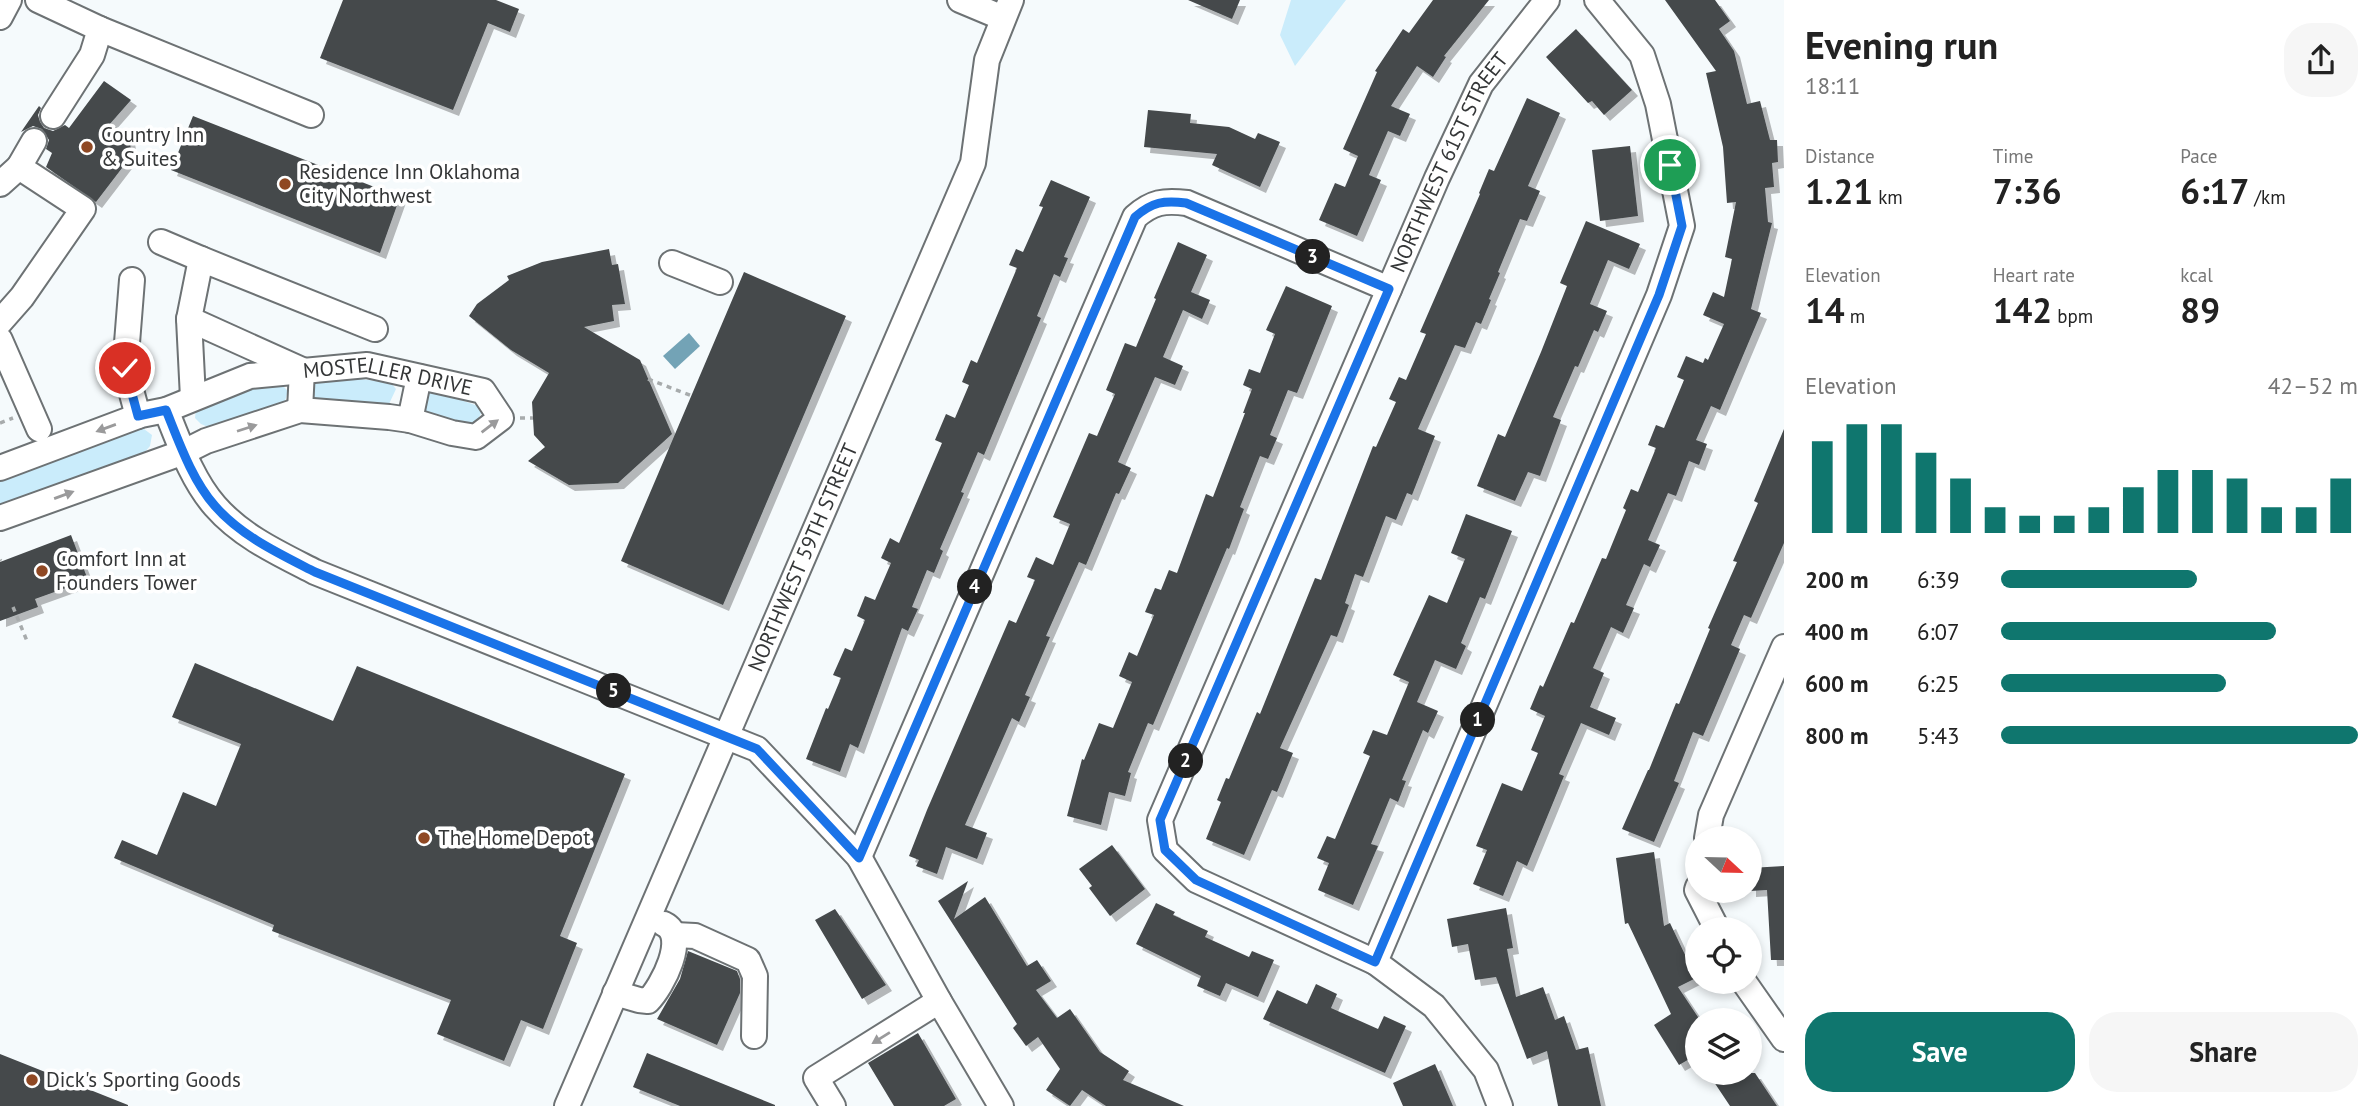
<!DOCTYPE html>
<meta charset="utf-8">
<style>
:root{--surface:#fff;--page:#f6f6f6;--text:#222;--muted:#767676;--accent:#0f766e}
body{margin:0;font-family:"PT Sans",sans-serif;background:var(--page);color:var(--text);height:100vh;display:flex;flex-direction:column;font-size:26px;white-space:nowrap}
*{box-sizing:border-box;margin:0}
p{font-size:23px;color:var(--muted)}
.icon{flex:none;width:38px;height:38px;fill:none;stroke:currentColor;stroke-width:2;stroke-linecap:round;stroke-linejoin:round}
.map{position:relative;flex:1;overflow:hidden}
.panel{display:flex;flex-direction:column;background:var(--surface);width:595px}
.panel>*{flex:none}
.needle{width:46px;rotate:112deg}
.controls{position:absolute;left:1685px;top:826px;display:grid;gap:14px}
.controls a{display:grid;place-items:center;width:77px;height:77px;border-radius:50%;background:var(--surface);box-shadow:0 4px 10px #0003;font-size:35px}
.pin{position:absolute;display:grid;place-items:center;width:60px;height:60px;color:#fff;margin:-30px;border:4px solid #fff;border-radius:50%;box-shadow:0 2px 7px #0007}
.km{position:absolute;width:35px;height:35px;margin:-18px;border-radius:50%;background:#222;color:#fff;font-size:19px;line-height:35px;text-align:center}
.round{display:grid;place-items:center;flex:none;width:74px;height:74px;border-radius:28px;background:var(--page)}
.overview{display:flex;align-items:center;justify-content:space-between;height:119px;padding:0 21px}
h1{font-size:38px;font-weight:600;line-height:52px}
.metrics{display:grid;grid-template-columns:repeat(3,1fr);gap:10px;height:119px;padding:7px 21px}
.metrics div{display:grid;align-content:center}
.metrics b{font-size:35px;font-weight:600}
.metrics small{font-size:19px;font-weight:400}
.metrics p{font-size:19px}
.chart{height:196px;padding:14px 21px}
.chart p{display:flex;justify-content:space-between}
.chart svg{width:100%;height:126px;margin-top:7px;stroke:var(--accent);stroke-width:6}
.cta{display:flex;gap:14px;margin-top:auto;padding:14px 21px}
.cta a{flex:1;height:80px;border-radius:28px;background:var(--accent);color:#fff;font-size:28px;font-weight:600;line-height:80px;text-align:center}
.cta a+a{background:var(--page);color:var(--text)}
ul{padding:0 21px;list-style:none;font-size:23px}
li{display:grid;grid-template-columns:112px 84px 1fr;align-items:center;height:52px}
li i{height:18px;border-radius:9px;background:var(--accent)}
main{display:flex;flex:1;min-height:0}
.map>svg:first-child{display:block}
.green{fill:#caecfb}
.water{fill:#73a3b6}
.building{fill:#45494b;filter:url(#shadow)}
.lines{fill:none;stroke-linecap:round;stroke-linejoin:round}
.minor-casing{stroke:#6d7274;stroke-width:28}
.path{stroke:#a7abac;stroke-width:3.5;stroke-dasharray:5 5;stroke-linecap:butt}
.minor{stroke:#fff;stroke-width:24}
.oneway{fill:#9a9a9b}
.route-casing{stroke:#fff;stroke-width:14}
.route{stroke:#1a73e8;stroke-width:9}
.poi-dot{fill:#8f4823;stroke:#fff;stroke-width:2.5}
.labels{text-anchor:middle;stroke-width:7;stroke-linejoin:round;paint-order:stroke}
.poi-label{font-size:21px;fill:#343637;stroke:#fff;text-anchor:start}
.street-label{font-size:21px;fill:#343637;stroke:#fff}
</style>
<main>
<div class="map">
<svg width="1784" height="1106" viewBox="0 0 1784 1106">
<defs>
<filter id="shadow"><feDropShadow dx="6" dy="6" stdDeviation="0" flood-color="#0004"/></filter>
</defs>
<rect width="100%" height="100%" fill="#f5fafc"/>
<path class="green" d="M 1291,0 L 1346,0 L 1295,66 L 1280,35 Z
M 324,374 L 391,383 L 396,389 L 389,404 L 379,406 L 316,401 L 309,392 L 309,383 Z
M 270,384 L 281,384 L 288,391 L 284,404 L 275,409 L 208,427 L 201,424 L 195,418 L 196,409 L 202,403 Z
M 429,392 L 438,392 L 478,406 L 481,413 L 477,422 L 471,426 L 423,413 L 422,397 Z
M 133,429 L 144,429 L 152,435 L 150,446 L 144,453 L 0,505 L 0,478 Z"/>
<path class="water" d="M 689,333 L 700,346 L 675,369 L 663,356 Z"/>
<path class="building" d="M 343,0 L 496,0 L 519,9 L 510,32 L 488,23 L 453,110 L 320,58 Z
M 1188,0 L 1240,0 L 1232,19 Z
M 1433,0 L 1489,0 L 1444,56 L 1446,57 L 1433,77 L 1417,66 L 1391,106 L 1410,114 L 1400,136 L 1388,131 L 1369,175 L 1381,180 L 1357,236 L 1319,220 L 1335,183 L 1345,187 L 1358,156 L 1343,149 L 1377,72 L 1375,71 L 1403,29 L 1409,33 Z
M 1665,0 L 1715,0 L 1730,21 L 1719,29 L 1734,51 L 1747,104 L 1760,101 L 1770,140 L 1777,140 L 1778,162 L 1772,163 L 1774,187 L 1765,188 L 1768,222 L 1772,223 L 1751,309 L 1761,313 L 1720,410 L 1711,406 L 1696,440 L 1707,444 L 1699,465 L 1689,461 L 1676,496 L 1668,493 L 1648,540 L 1660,545 L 1650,567 L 1644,564 L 1626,605 L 1634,608 L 1623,633 L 1611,627 L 1593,668 L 1604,673 L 1590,707 L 1616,718 L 1609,735 L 1581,723 L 1559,774 L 1564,776 L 1527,866 L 1517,861 L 1503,896 L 1473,884 L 1487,850 L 1476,846 L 1502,783 L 1522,791 L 1538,753 L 1531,750 L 1545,716 L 1530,709 L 1540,685 L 1543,687 L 1571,622 L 1574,623 L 1602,558 L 1606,559 L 1626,510 L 1623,508 L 1631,489 L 1638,492 L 1656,448 L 1648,445 L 1656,425 L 1664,428 L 1684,380 L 1677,377 L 1686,356 L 1703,363 L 1705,358 L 1708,360 L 1724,324 L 1703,315 L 1713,292 L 1724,297 L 1732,259 L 1725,257 L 1736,202 L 1727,203 L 1723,147 L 1706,73 L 1716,71 Z
M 1576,29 L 1632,90 L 1604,115 L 1592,101 L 1588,103 L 1546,57 Z
M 104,81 L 131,100 L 109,125 L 128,132 L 132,155 L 96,202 L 46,167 L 52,153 L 46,149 L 49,140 L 42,129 L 33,126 L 21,132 L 39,106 L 41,108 L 38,115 L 40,122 L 44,128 L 53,131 L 65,125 L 69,128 Z
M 1527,98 L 1560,113 L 1528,186 L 1540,191 L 1527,221 L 1520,219 L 1498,272 L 1500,273 L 1489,299 L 1491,300 L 1481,324 L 1476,322 L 1465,348 L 1455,345 L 1418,429 L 1435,436 L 1412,495 L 1407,493 L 1396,520 L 1386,516 L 1363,577 L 1355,574 L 1345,603 L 1349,605 L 1337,637 L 1331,635 L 1280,748 L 1293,753 L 1277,792 L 1272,790 L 1244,855 L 1206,839 L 1221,802 L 1217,800 L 1226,778 L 1229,779 L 1257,712 L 1260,714 L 1315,578 L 1321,580 L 1373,446 L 1376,447 L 1396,402 L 1389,399 L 1399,377 L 1406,380 L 1426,334 L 1420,332 L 1480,194 L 1479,193 L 1489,169 L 1494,171 Z
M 1148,110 L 1191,114 L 1190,123 L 1229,127 L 1255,139 L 1258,133 L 1280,142 L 1260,187 L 1212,165 L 1217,154 L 1144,147 Z
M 193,116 L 400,197 L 380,253 L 171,170 Z
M 1630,146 L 1638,216 L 1600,221 L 1592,150 Z
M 1051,180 L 1090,197 L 1064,257 L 1068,258 L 1060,277 L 1054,274 L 1037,316 L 1041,318 L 984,455 L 978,452 L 961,492 L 964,493 L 940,549 L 943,551 L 934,573 L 927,570 L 912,607 L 918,609 L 908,631 L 902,628 L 858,748 L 850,744 L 840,772 L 806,759 L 826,708 L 828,709 L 841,678 L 833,675 L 845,648 L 852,651 L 865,620 L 857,616 L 865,596 L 875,600 L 891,563 L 881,558 L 890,538 L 899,543 L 942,443 L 935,440 L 946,414 L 955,418 L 969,385 L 962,382 L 971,360 L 977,363 L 1017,268 L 1009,265 L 1016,249 L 1023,252 L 1043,207 L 1039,206 Z
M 1586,221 L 1640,244 L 1629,269 L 1608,260 L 1590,304 L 1607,311 L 1598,332 L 1594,330 L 1578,367 L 1575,366 L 1553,417 L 1561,420 L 1540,476 L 1528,472 L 1515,501 L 1477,486 L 1498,434 L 1505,437 L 1541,352 L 1567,286 L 1560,283 Z
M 1178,242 L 1207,255 L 1191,292 L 1210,300 L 1202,319 L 1183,310 L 1163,357 L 1183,366 L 1175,385 L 1155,377 L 1118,462 L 1131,468 L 1119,494 L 1116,493 L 1086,565 L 1079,562 L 1046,636 L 1050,637 L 1025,695 L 1030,697 L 1019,722 L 1012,718 L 965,825 L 987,833 L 977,859 L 946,847 L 937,874 L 916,866 L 919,860 L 909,856 L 927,810 L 1009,620 L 1016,623 L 1035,580 L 1027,577 L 1036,557 L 1053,565 L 1070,524 L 1053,517 L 1089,433 L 1097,436 L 1115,394 L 1106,390 L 1125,343 L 1136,347 L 1156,299 L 1154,298 Z
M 609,249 L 612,265 L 618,264 L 625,304 L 612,305 L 614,321 L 584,327 L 640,360 L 672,434 L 618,483 L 569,485 L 528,461 L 545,447 L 534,435 L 532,402 L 549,373 L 511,350 L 469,316 L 477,304 L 509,280 L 507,276 L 542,262 Z
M 744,272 L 846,316 L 723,605 L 621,561 Z
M 1286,286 L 1332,306 L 1297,393 L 1288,390 L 1270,435 L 1277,438 L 1268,459 L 1260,456 L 1240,507 L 1244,509 L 1229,549 L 1227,548 L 1153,725 L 1148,723 L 1128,772 L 1131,773 L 1125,796 L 1109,792 L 1101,825 L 1067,816 L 1082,759 L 1084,760 L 1099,723 L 1113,728 L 1132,682 L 1119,676 L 1129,652 L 1137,656 L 1154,615 L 1145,612 L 1155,588 L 1161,590 L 1169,570 L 1177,573 L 1206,494 L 1213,497 L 1245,413 L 1243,413 L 1252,389 L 1243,385 L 1249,369 L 1260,373 L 1275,334 L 1266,330 Z
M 1784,429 L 1784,543 L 1751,618 L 1744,615 L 1731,645 L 1740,649 L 1703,736 L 1693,732 L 1674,781 L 1679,783 L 1654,842 L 1622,829 L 1648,770 L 1649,770 L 1676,703 L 1679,704 L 1710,629 L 1708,628 L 1737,562 L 1733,561 L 1758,503 L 1754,501 Z
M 1466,514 L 1512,531 L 1485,599 L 1480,597 L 1461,643 L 1466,646 L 1456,669 L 1435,660 L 1417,702 L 1438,711 L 1428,733 L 1423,730 L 1402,780 L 1406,781 L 1398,802 L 1390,798 L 1371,844 L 1378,846 L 1353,905 L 1318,890 L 1329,863 L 1317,858 L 1327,836 L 1335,839 L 1370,756 L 1363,753 L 1373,730 L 1387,735 L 1409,682 L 1393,675 L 1429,595 L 1447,603 L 1465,559 L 1451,553 Z
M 71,535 L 88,580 L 35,599 L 38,607 L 0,621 L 0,562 Z
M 195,663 L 333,721 L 357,666 L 625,774 L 560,936 L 577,943 L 543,1029 L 521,1020 L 504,1061 L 437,1034 L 451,1000 L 272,931 L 274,925 L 114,858 L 122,840 L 157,855 L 183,792 L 216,806 L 241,744 L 172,717 Z
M 1112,845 L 1145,889 L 1110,916 L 1089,888 L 1092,886 L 1079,869 Z
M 1654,852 L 1664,926 L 1670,923 L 1696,978 L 1678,987 L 1698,1017 L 1698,1054 L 1679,1065 L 1654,1025 L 1671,1014 L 1628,923 L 1625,924 L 1616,858 Z
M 1784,866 L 1784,960 L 1771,960 L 1767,890 L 1750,891 L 1750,868 Z
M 968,881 L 954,919 L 985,897 L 1027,966 L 1037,960 L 1051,981 L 1036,990 L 1057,1018 L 1070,1009 L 1100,1052 L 1129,1071 L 1123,1080 L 1184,1106 L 1106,1106 L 1082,1090 L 1070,1106 L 1046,1090 L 1060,1069 L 1038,1037 L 1026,1046 L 1013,1028 L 1017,1024 L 938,901 Z
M 1156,903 L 1175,912 L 1173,915 L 1208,931 L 1205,937 L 1249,957 L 1252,951 L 1274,960 L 1258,997 L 1226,983 L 1220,996 L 1197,986 L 1201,976 L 1136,944 Z
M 1506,908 L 1513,948 L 1507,949 L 1516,997 L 1543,987 L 1555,1020 L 1564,1016 L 1576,1050 L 1588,1047 L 1601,1106 L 1558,1106 L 1547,1051 L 1527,1059 L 1496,977 L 1475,980 L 1468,944 L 1452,947 L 1447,919 Z
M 835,909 L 886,985 L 862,999 L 815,920 Z
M 688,951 L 737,971 L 740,979 L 740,993 L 717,1045 L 657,1019 L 680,979 Z
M 1316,984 L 1337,994 L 1331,1008 L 1378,1029 L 1384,1016 L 1406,1026 L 1385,1073 L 1263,1019 L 1277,990 L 1307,1004 Z
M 918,1033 L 956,1099 L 944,1106 L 894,1106 L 868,1063 Z
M 647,1053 L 775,1105 L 775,1106 L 680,1106 L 633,1087 Z
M 0,1054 L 128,1105 L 128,1106 L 0,1106 Z
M 1435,1064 L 1453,1106 L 1403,1106 L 1393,1083 Z
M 1708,1073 L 1755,1073 L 1777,1106 L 1730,1106 Z"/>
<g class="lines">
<g class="minor-casing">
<g id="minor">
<path d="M 38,0 L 100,29 L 92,55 L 53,116"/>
<path d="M 960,0 L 1003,18"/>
<path d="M 0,17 L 9,0"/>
<path d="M 100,29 L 311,115"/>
<path d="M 0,184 L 19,167"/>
<path d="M 161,242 L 201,259"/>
<path d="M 672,263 L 720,282"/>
<path d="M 132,280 L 125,368 L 138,416"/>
<path d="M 189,319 L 193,398"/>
<path d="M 0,322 L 22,297 L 83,209 L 19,167 L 34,141"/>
<path d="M 0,340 L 39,429"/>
<path d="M 166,410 C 179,442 192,480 215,506 C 242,537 280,554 315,572 L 757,749 L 859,857 L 939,1001 L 1001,1106"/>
<path d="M 300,410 L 302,370 L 189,319 L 201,259 L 375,329"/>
<path d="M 410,420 L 419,377"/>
<path id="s1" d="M 0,468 L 141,415 L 166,410 L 250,376 L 367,365 L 483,391 L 501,418 L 476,437 L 452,433 L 410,420 L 389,417 L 300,410 L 206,441 L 184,452 L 0,518"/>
<path d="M 1707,838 L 1711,815 L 1784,647"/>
<path d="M 859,857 L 1135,217 C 1152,202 1164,200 1187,203 L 1389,289"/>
<path d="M 1698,887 L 1697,890 L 1717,929"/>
<path d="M 675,935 L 695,936 L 748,960 L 755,976 L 754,1036"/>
<path id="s2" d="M 1375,962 L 1196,880 L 1165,850 L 1160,820 L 1437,178 L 1481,84 L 1547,0"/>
<path d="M 1744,982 L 1784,1039"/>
<path d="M 615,993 L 639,1000 L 648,1001 C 662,987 689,936 664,924"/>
<path id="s3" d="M 567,1106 L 973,163 L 987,60 L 1011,0"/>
<path d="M 833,1106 L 816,1078 L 939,1001"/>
<path d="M 1500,1106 L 1486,1070 L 1434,1006 L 1375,962 L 1659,295 L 1682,226 L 1658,104 L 1642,55 L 1597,0"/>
</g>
</g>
<path class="path" d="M 648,379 L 692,396
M 520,418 L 533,418
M 0,423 L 13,418
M 0,560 L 1,561
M 13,607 L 27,641"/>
<use href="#minor" class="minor"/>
</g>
<defs><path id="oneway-solid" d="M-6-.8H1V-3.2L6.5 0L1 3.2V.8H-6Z" transform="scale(1.75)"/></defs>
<g class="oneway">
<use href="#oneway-solid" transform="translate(490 426) rotate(-37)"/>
<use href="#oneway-solid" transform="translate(106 428) rotate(160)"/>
<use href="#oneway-solid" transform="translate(247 428) rotate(-18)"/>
<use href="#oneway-solid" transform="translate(64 495) rotate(-20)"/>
<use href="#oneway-solid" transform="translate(881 1038) rotate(148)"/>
</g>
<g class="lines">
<g class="route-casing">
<path id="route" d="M 125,368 L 138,416 L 166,410 C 179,442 192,480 215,506 C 241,536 280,554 315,572 L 757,749 L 859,858 L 1135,217 C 1152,202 1164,200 1186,203 L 1389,289 L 1160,820 L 1165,850 L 1196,880 L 1375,962 L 1659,295 L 1682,226 L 1670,165"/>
</g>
<use href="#route" class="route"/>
</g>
<g class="poi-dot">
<circle cx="87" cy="147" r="7"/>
<circle cx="285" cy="184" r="7"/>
<circle cx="42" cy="571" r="7"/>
<circle cx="424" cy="838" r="7"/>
<circle cx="32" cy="1080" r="7"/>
</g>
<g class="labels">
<g class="poi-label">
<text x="101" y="142">Country Inn<tspan x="101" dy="24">&amp; Suites</tspan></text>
<text x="299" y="179">Residence Inn Oklahoma<tspan x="299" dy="24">City Northwest</tspan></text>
<text x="56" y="566">Comfort Inn at<tspan x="56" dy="24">Founders Tower</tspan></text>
<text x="438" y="845">The Home Depot</text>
<text x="46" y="1087">Dick's Sporting Goods</text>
</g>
<g class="street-label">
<text dy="7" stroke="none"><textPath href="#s2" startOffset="989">NORTHWEST 61ST STREET</textPath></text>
<text dy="7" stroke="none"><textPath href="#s1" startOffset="406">MOSTELLER DRIVE</textPath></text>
<text dy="7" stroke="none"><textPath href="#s3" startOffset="597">NORTHWEST 59TH STREET</textPath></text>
</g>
</g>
</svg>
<div class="controls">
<a><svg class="needle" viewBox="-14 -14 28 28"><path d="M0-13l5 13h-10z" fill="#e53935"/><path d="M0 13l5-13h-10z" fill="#767676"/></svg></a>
<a><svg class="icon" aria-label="locate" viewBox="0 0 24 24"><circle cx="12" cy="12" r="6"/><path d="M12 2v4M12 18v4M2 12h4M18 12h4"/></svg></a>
<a><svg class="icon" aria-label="layers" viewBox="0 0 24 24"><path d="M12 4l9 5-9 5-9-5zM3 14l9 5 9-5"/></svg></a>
</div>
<div class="pin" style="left:1670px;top:165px;background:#1e9e55"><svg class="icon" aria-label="arrive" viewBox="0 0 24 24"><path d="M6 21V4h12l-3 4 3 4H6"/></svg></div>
<div class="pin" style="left:125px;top:368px;background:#d93025"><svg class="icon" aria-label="check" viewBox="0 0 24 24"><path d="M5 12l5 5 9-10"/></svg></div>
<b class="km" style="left:1478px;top:720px">1</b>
<b class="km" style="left:1186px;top:761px">2</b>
<b class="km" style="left:1313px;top:257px">3</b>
<b class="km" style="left:975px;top:587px">4</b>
<b class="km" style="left:614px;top:691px">5</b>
</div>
<section class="panel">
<div class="overview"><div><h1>Evening run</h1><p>18:11</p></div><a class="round"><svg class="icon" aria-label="share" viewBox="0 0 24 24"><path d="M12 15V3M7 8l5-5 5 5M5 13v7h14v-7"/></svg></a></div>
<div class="metrics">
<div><p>Distance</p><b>1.21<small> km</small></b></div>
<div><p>Time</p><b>7:36</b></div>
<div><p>Pace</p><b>6:17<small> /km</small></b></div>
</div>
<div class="metrics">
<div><p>Elevation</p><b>14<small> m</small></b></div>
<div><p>Heart rate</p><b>142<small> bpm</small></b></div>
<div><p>kcal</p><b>89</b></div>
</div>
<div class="chart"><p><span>Elevation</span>42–52 m</p>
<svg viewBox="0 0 160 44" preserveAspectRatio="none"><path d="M5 44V12M15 44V6M25 44V6M35 44V16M45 44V25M55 44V35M65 44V38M75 44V38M85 44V35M95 44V28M105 44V22M115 44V22M125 44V25M135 44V35M145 44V35M155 44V25"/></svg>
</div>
<ul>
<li><b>200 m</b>6:39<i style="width:55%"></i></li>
<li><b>400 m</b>6:07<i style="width:77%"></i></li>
<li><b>600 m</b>6:25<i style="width:63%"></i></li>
<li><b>800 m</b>5:43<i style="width:100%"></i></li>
</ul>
<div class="cta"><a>Save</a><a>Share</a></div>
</section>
</main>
